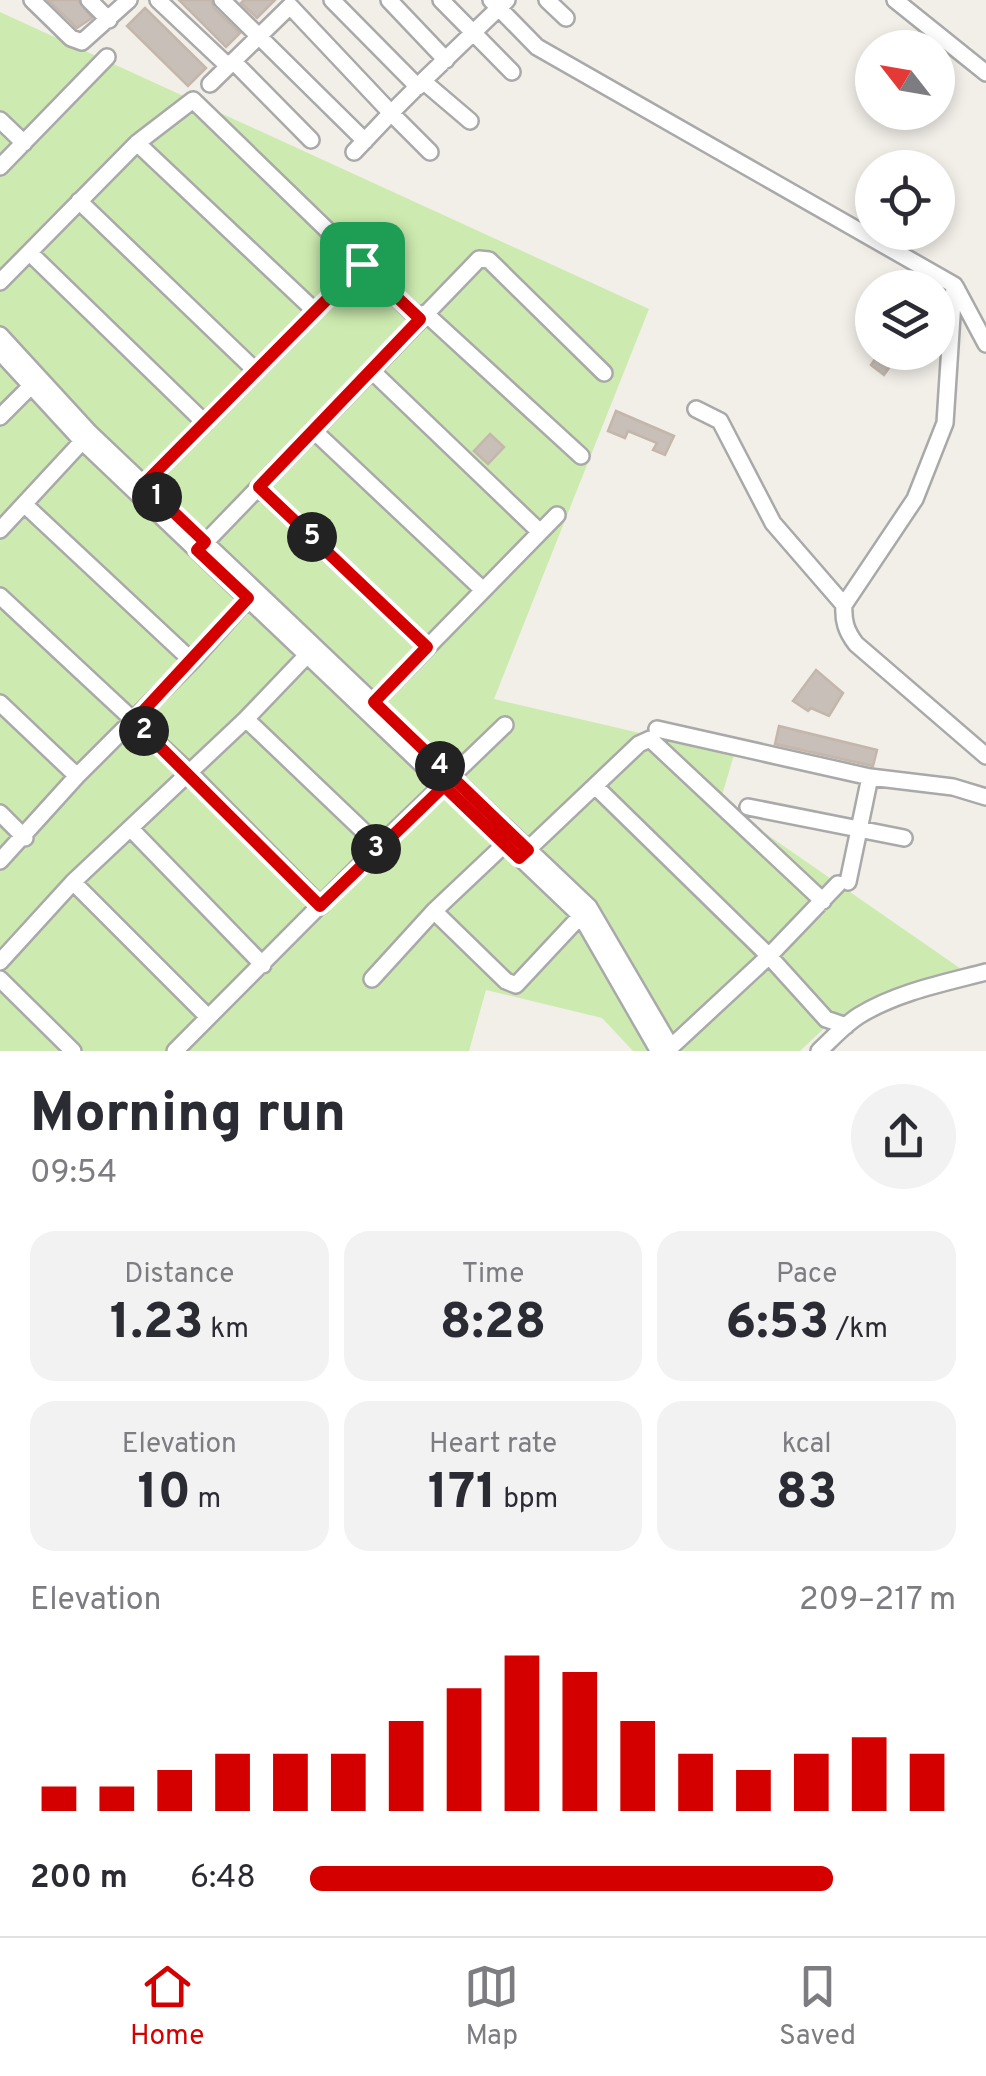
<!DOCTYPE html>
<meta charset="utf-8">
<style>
:root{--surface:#fff;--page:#f2f2f3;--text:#2b2b33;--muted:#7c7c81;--line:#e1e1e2;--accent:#d40000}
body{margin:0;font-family:Overpass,sans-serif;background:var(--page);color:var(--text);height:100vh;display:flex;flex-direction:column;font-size:38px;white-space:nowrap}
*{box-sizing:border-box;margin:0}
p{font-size:32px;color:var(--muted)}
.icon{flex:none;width:55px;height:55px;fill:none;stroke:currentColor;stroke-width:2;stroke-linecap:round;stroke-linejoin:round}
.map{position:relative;height:1051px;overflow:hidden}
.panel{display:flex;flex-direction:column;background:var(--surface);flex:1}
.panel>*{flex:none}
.needle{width:65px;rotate:301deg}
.fabs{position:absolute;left:855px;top:30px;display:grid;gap:20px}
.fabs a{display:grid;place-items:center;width:100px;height:100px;border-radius:50%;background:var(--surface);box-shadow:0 5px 15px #0003;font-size:50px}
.pin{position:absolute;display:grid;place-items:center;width:85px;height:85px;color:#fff;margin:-42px;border-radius:20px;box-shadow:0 5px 15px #0006}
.km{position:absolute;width:50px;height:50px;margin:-25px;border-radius:50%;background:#222;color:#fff;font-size:28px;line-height:50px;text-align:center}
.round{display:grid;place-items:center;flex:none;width:105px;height:105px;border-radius:52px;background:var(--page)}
.head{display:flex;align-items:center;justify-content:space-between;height:170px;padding:0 30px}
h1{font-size:55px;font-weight:800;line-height:75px}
.stats{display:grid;grid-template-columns:repeat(3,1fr);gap:15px;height:170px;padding:10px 30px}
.stats div{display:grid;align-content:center;border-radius:25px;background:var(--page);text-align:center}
.stats b{font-size:50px;font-weight:800}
.stats small{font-size:28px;font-weight:400}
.stats p{font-size:28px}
.chart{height:280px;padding:20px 30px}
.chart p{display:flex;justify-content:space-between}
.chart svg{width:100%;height:180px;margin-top:10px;stroke:var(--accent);stroke-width:6}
ul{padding:0 30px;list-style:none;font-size:32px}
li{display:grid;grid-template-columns:160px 120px 1fr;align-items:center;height:75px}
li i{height:25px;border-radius:12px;background:var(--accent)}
.tabs{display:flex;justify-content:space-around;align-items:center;height:140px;border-top:2px solid var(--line);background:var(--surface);font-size:28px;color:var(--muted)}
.tabs a{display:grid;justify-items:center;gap:5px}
.tabs .current{color:var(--accent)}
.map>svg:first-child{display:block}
.grass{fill:#cdebb0}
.building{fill:#c7bfb8;stroke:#c4b6ab;stroke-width:2.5}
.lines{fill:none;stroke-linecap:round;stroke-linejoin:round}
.minor-casing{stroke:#a9a9a9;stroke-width:20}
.minor{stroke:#fff;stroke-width:15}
.route-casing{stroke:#fff;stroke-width:20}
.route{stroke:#d40000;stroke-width:12}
</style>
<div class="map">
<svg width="986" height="1051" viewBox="0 0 986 1051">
<rect width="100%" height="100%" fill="#f2efe9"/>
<path class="grass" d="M 0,12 L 649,309 L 494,699 L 734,755 L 720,802 L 964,971 L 833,1020 L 800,1051 L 633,1051 L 602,1018 L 486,990 L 469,1051 L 0,1051 Z"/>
<path class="building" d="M 48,0 L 78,0 L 92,18 L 77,28 Z
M 179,0 L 211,0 L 214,8 L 240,33 L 226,47 Z
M 244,0 L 275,0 L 257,18 L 241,3 Z
M 145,8 L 206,68 L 188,86 L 127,26 Z
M 880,352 L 900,352 L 884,375 L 871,365 Z
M 616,411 L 674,436 L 665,455 L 653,450 L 657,443 L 628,431 L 625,438 L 608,431 Z
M 490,434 L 504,447 L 488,464 L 474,451 Z
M 816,670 L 843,693 L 829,716 L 811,708 L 808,711 L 793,701 Z
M 779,726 L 877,750 L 873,766 L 775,744 Z"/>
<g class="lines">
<g class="minor-casing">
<path id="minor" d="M 32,0 L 71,38 L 82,42 L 129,0
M 89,0 L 109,20
M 158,0 L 228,66
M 222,0 L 365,141
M 332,0 L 418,87
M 389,0 L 446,60
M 441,0 L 512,72
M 491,0 L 537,47 L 954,285 L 945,423 L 915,499 L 844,605 C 843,621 846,631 856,644 L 986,756
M 547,0 L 566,18
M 895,0 L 986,73
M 233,61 L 311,140
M 423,81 L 391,113 L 430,152
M 210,84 L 290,6 L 391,113 L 354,152
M 0,120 L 24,143
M 470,121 L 423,81 L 507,0
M 137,143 L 315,311
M 0,167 L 107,57
M 79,201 L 256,371
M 30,253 L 205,423
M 0,282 L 137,143 L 193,100 L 419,319
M 955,286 L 986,344
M 425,313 L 581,456
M 0,335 L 90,433 L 589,907 L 671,1047
M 0,352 L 82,441 L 581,916 L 658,1050 L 671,1047 L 769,956 L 838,884
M 371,370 L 540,532
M 696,409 L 720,421 L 773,523 L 844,605
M 0,417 L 36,381
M 313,430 L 483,590
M 259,487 L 427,647
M 140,488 L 362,264
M 24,504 L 192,661
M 0,530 L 89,434
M 198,550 L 479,259 L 489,260 L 604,373
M 0,596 L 189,772 L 321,906
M 0,703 L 77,776
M 368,708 L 557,515
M 246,719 L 379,846
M 657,729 L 870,777 L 953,787 L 986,797
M 595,786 L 769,956 L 826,1019 L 846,1026
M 748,807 L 904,838
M 0,813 L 25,838
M 132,830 L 263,965
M 522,855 L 639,744 L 650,739 L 823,901
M 0,861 L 77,776 L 192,661 L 248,598 L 255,595
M 73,882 L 208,1017
M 848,882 L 870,777
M 434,911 L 506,981 L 516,985 L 587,909
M 0,962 L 73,882 L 246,719 L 312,650
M 0,979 L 73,1051
M 372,979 L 434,911 L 505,844
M 175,1051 L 379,846 L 505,725
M 819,1051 C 832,1039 845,1024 860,1015 C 898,992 944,983 986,972"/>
</g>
<use href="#minor" class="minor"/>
</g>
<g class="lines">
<g class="route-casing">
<path id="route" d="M 362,264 L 420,319 L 259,487 L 427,647 L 374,702 L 528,850 L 519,858 L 444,786 L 320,906 L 134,721 L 248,598 L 197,550 L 205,542 L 144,484 Z"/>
</g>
<use href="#route" class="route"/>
</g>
</svg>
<div class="fabs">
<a><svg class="needle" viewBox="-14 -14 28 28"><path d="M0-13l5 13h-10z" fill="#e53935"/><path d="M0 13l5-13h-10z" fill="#7c7c81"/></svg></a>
<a><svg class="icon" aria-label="locate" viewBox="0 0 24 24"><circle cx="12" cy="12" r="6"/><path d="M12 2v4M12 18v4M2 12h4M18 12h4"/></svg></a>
<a><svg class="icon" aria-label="layers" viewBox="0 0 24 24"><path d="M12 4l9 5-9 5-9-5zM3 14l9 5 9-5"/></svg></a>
</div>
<div class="pin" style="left:362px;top:264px;background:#1e9e55"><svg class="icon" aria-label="arrive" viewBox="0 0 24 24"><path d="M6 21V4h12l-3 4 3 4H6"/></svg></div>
<b class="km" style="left:157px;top:497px">1</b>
<b class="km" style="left:144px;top:731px">2</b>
<b class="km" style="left:376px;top:849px">3</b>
<b class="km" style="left:440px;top:766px">4</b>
<b class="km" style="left:312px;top:537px">5</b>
</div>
<section class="panel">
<div class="head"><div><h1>Morning run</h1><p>09:54</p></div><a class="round"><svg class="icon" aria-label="share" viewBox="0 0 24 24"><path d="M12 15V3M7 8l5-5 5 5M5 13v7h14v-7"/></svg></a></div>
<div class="stats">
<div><p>Distance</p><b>1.23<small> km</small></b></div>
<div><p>Time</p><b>8:28</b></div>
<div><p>Pace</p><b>6:53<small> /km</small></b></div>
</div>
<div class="stats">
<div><p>Elevation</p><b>10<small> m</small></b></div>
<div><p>Heart rate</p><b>171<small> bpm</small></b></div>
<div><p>kcal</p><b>83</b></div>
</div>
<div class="chart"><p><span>Elevation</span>209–217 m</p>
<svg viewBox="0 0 160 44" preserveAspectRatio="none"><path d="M5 44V38M15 44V38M25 44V34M35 44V30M45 44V30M55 44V30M65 44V22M75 44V14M85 44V6M95 44V10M105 44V22M115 44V30M125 44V34M135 44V30M145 44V26M155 44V30"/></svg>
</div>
<ul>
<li><b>200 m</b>6:48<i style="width:81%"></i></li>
</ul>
</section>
<nav class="tabs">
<a class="current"><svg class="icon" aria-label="home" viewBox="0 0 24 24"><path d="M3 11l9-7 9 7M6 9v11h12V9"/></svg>Home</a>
<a><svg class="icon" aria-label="map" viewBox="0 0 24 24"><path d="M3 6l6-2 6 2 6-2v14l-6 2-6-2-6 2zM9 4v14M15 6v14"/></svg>Map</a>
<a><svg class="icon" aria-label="saved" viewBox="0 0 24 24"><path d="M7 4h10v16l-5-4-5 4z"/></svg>Saved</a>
</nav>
